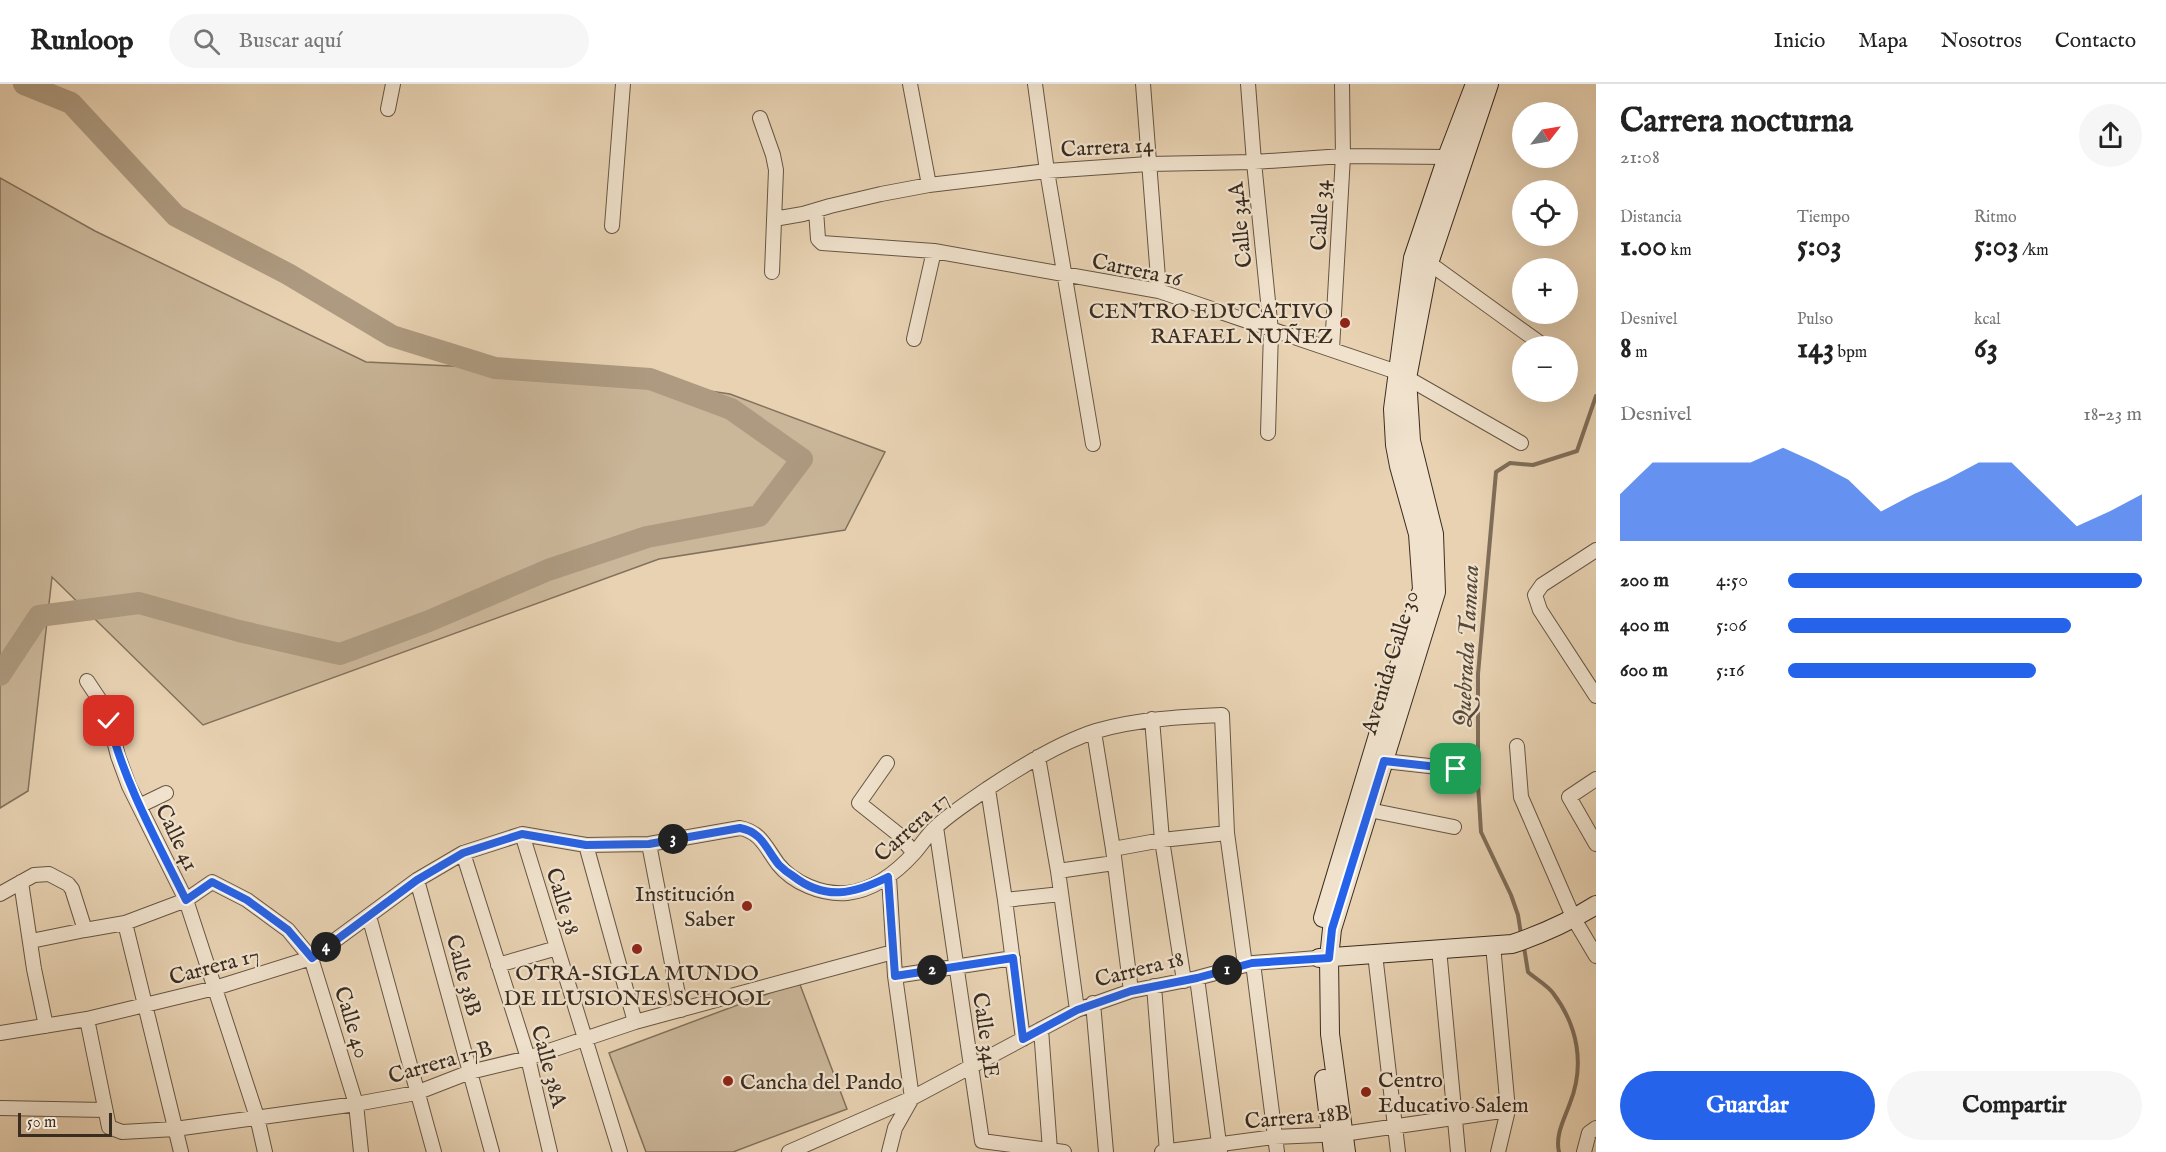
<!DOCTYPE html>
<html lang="es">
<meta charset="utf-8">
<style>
:root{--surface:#fff;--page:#f6f6f6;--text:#222;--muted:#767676;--line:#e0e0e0;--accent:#2563eb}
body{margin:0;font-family:"IM FELL English",serif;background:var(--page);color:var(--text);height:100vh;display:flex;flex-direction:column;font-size:22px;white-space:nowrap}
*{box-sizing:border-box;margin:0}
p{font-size:20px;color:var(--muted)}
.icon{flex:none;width:33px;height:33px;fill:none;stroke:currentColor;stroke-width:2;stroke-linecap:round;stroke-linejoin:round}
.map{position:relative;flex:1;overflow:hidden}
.sheet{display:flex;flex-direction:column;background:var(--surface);width:570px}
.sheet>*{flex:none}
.needle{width:39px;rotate:59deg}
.controls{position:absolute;left:1512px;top:18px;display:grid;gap:12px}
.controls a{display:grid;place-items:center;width:66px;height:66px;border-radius:50%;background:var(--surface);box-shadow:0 6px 24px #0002;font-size:30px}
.scale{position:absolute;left:18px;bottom:15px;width:94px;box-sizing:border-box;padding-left:6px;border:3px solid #3a2c20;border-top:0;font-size:16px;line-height:21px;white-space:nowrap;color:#3a2c20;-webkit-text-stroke:4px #f0e2cd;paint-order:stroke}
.pin{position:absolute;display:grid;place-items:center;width:51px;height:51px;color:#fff;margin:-26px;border-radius:12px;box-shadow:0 3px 9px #0006}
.km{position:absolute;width:30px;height:30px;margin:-15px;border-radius:50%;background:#222;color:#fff;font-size:16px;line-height:30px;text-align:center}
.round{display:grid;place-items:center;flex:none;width:63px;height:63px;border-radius:32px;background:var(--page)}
.overview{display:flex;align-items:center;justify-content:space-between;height:102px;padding:0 24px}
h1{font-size:33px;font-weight:800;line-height:45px}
.metrics{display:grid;grid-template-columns:repeat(3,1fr);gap:9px;height:102px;padding:6px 24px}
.metrics div{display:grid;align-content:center}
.metrics b{font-size:30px;font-weight:800}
.metrics small{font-size:16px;font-weight:400}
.metrics p{font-size:16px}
.chart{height:168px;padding:12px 24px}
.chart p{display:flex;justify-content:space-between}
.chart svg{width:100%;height:108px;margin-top:6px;fill:var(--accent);opacity:.7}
.button{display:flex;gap:12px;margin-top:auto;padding:12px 24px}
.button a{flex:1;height:69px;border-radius:36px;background:var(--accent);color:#fff;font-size:24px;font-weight:800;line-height:69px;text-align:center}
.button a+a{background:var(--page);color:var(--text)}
ul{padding:0 24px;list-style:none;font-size:20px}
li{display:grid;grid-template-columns:96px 72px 1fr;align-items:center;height:45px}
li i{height:15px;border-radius:8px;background:var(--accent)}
header{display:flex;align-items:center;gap:36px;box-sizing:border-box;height:84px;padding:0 30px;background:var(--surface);border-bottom:2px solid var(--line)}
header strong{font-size:28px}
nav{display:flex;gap:33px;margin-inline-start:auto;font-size:21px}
.search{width:420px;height:54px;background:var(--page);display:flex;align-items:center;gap:15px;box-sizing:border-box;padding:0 21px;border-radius:33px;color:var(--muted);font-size:22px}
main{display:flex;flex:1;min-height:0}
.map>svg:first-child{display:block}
.green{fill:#cab699;stroke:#82715c;stroke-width:1.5}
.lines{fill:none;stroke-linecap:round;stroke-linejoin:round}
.stream{stroke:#7f6e5a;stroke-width:4}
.river{stroke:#ad9a80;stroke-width:22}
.minor-casing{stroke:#665644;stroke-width:16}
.secondary-casing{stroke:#3a2c20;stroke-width:20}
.minor{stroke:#f0e2cd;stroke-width:14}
.secondary{stroke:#f0e2cd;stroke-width:18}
.route-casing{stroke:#fff;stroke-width:12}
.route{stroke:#2563eb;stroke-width:8}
.poi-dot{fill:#8f2418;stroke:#f0e2cd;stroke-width:2}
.labels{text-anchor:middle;stroke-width:4.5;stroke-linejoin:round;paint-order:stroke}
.street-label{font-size:22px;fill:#3a2c20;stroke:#f0e2cd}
.poi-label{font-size:22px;fill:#3a2c20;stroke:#f0e2cd;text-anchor:end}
.water-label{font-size:24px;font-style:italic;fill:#574838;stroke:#f0e2cd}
</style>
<header>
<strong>Runloop</strong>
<div class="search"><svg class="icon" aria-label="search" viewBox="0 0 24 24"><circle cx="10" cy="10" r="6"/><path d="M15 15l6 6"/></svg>Buscar aquí</div>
<nav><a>Inicio</a><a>Mapa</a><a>Nosotros</a><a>Contacto</a></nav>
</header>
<main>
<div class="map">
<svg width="1596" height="1068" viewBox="0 0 1596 1068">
<rect width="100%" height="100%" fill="#e8d2b2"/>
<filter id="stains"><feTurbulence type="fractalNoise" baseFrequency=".00333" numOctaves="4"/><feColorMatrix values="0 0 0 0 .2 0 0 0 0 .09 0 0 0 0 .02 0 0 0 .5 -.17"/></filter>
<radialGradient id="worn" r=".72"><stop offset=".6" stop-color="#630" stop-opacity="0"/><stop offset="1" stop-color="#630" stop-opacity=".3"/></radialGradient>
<path class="green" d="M 0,94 L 95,147 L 366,278 L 582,288 L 730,310 L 885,368 L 845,446 L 659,475 L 203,641 L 52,493 L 28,707 L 0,724 Z
M 799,898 L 847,1025 L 733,1068 L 646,1068 L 609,969 Z"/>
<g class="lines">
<path class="stream" d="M 1521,850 L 1518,831 L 1511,811 L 1481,748 L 1478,700 L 1478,590 L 1496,388 L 1510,379 L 1533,381 L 1577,367 L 1596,312
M 1524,863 L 1528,888 C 1536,895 1547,901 1553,909 C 1578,942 1585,981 1570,1019 C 1564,1036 1555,1051 1559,1068"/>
<path class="river" d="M 0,591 L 39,532 L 139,519 L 239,547 L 340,570 L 429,537 L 548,486 L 647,453 L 759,432 L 802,375 L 731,325 L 650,295 L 495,284 L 392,252 L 288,190 L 176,132 L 71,19 L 24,0"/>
<g class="minor-casing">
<path id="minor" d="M 910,0 L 929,101
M 1035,0 L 1047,87 L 1093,360
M 1143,0 L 1159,207
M 1248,0 L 1254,78 L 1271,247 L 1268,349
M 388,25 L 393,0
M 760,34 L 773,71 L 776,86 L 772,188
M 816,126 L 818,155 L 822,159 L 934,167 L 1159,207 L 1397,288 L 1521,359
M 774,135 L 803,130 L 830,122 L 881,110 L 929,101 L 1047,87 L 1148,80 L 1254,78 L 1343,72 L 1447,73
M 612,142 L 623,0
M 1421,176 L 1429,179 L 1544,262
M 914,255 L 934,167
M 1332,265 L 1343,72 L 1342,0
M 1596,466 L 1542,501 L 1535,511 L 1540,526 L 1596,612
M 87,597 L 101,618 L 109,637 L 118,672 L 129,702 L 186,816 L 257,1033 L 265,1068
M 1152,635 L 1162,756 L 1184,897
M 1094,648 L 1113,765 L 1131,907
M 1517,662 L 1521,713 L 1574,835 L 1596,872
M 1038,673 L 1058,787 L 1077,926
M 1384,677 L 1456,685
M 887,679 L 859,719 L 898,750 L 914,769
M 1596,695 L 1569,713 L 1596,760
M 988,705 L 1005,816 L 1023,955
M 139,722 L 166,709
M 1369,726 L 1454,743
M 936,743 L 982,1057 L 1064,1068
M 522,750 L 620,1068
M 649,760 L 681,926
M 586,761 L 635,938
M 1113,765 L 1162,756 L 1227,749
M 463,769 L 528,974 L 550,1068
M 1058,787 L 1114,779
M 889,793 L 895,892 L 912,1014 L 895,1044 L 889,1068
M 417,796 L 492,1068
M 21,798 L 34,885 L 46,942
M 0,810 L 34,791 L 49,790 L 68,800 L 72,805 L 85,846 L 125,839 L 186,816 L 212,798 L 247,816 L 288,846 L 311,874 L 356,1020 L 361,1068
M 1005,816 L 1061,810
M 369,832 L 434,1068
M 125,839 L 181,1068
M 31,857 L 85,846
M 1493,861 L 1508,1026 L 1498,1068
M 1439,865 L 1458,1068
M 1375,870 L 1398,1068
M 1253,879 L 1277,1068
M 498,881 L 557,864
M 895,892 L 1013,874
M 1197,894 L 1220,1067
M 1154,902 L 1167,1068
M 1093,919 L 1106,1068
M 87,935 L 109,1043 L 122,1048 L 175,1045 L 356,1020 L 416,1009 L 470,988 L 528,974 L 635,938 L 893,868
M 1041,945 L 1050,1066
M 0,949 L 87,935 L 215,904 L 311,874 L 417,796 L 463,769 L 522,750 L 586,761 L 649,760 L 740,744 C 761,748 766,764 778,780 C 793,799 822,811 847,809 C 874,806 898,787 915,768 C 922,760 928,750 936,743 C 951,729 970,717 987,705 C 1017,685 1061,658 1096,647 C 1137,635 1180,633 1222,631 L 1227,749 L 1245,881
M 0,1024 L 105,1026
M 789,1068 L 912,1014 L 1077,926 L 1131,907 L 1197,894 L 1253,879 L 1317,874
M 1162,1068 L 1274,1053 L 1343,1050 L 1508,1026
M 1584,1068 L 1589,1049 L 1596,1044"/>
</g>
<g class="secondary-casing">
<path id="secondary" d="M 1323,834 L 1422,505 L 1418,450 L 1399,382 L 1395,361 L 1393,325 L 1413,174 L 1447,73 L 1475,0
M 1319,874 L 1512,860 C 1542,850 1569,838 1596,821
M 1324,995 L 1333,1068
M 1346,1068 L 1330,950 L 1329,874 L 1332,845 L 1436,508 L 1434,450 L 1411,357 L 1407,294 L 1429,179 L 1489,0"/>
</g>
<use href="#minor" class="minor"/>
<use href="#secondary" class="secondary"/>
</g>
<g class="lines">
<g class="route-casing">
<path id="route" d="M 109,637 C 125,701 157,757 186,816 L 212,798 L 247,816 L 288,846 L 312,874 L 417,796 L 463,769 L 522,750 L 586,761 L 649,760 L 740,744 C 762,748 766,765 779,781 C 783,785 788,789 793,792 C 825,817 854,810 888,793 L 895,892 L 1013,874 L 1023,955 L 1077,926 L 1131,907 L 1197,894 L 1252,879 L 1329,874 L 1332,845 L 1384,677 L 1456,685"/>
</g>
<use href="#route" class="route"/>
</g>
<g class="poi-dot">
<circle cx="1345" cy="239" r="6"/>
<circle cx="747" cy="822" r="6"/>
<circle cx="637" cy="865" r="6"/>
<circle cx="728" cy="997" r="6"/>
<circle cx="1366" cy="1008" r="6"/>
</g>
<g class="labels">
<g class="street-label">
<text transform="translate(1107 62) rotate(-3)" y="8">Carrera 14</text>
<text transform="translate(1319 131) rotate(-87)" y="8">Calle 34</text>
<text transform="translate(1239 141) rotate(-96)" y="8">Calle 34A</text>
<text transform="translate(1137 185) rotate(12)" y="8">Carrera 16</text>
<text transform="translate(1389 578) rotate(-73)" y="8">Avenida Calle 30</text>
<text transform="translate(911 742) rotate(-42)" y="8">Carrera 17</text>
<text transform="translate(178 753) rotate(64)" y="8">Calle 41</text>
<text transform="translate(564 817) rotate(73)" y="8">Calle 38</text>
<text transform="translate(214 881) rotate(-15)" y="8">Carrera 17</text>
<text transform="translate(1139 884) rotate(-14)" y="8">Carrera 18</text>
<text transform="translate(465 891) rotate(75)" y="8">Calle 38B</text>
<text transform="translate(353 938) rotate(73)" y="8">Calle 40</text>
<text transform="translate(987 951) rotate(82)" y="8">Calle 34E</text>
<text transform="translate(440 977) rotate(-16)" y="8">Carrera 17B</text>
<text transform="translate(550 982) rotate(75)" y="8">Calle 38A</text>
<text transform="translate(1297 1032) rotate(-5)" y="8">Carrera 18B</text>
</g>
<g class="poi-label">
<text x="1333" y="234">CENTRO EDUCATIVO<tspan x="1333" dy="25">RAFAEL NUÑEZ</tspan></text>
<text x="735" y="817">Institución<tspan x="735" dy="25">Saber</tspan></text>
<text x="637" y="896" text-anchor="middle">OTRA-SIGLA MUNDO<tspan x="637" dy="25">DE ILUSIONES SCHOOL</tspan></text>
<text x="1378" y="1003" text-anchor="start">Centro<tspan x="1378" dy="25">Educativo Salem</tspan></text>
<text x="740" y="1005" text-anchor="start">Cancha del Pando</text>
</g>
<g class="water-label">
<text transform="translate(1466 562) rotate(-87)" y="8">Quebrada Tamaca</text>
</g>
</g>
<rect width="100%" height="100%" filter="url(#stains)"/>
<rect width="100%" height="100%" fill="url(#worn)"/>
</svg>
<div class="controls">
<a><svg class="needle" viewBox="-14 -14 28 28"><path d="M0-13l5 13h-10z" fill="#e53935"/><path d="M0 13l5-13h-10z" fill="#767676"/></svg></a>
<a><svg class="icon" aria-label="locate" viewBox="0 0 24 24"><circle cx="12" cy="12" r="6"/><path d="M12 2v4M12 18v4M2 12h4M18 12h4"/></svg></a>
<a>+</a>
<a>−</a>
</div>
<div class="scale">50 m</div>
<div class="pin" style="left:1456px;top:685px;background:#1e9e55"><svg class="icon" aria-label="arrive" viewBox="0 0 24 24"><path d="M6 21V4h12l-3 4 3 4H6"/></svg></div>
<div class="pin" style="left:109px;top:637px;background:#d93025"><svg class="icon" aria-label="check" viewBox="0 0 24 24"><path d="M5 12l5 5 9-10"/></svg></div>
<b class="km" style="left:1227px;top:886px">1</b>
<b class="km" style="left:932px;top:886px">2</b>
<b class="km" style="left:673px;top:755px">3</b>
<b class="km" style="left:326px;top:863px">4</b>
</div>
<section class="sheet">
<div class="overview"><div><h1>Carrera nocturna</h1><p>21:08</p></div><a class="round"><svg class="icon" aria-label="share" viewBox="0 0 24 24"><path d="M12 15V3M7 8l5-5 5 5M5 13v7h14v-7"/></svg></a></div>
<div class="metrics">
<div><p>Distancia</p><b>1.00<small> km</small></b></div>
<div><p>Tiempo</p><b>5:03</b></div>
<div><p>Ritmo</p><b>5:03<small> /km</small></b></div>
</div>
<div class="metrics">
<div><p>Desnivel</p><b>8<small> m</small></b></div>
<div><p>Pulso</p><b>143<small> bpm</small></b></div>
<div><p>kcal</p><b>63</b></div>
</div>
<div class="chart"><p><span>Desnivel</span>18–23 m</p>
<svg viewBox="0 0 160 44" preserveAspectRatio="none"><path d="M0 44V25L10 12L20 12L30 12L40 12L50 6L60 12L70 19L80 32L90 25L100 19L110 12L120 12L130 25L140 38L150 32L160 25V44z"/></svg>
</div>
<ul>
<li><b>200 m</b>4:50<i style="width:100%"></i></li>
<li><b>400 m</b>5:06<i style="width:80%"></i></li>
<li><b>600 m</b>5:16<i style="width:70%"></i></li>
</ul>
<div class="button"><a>Guardar</a><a>Compartir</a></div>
</section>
</main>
